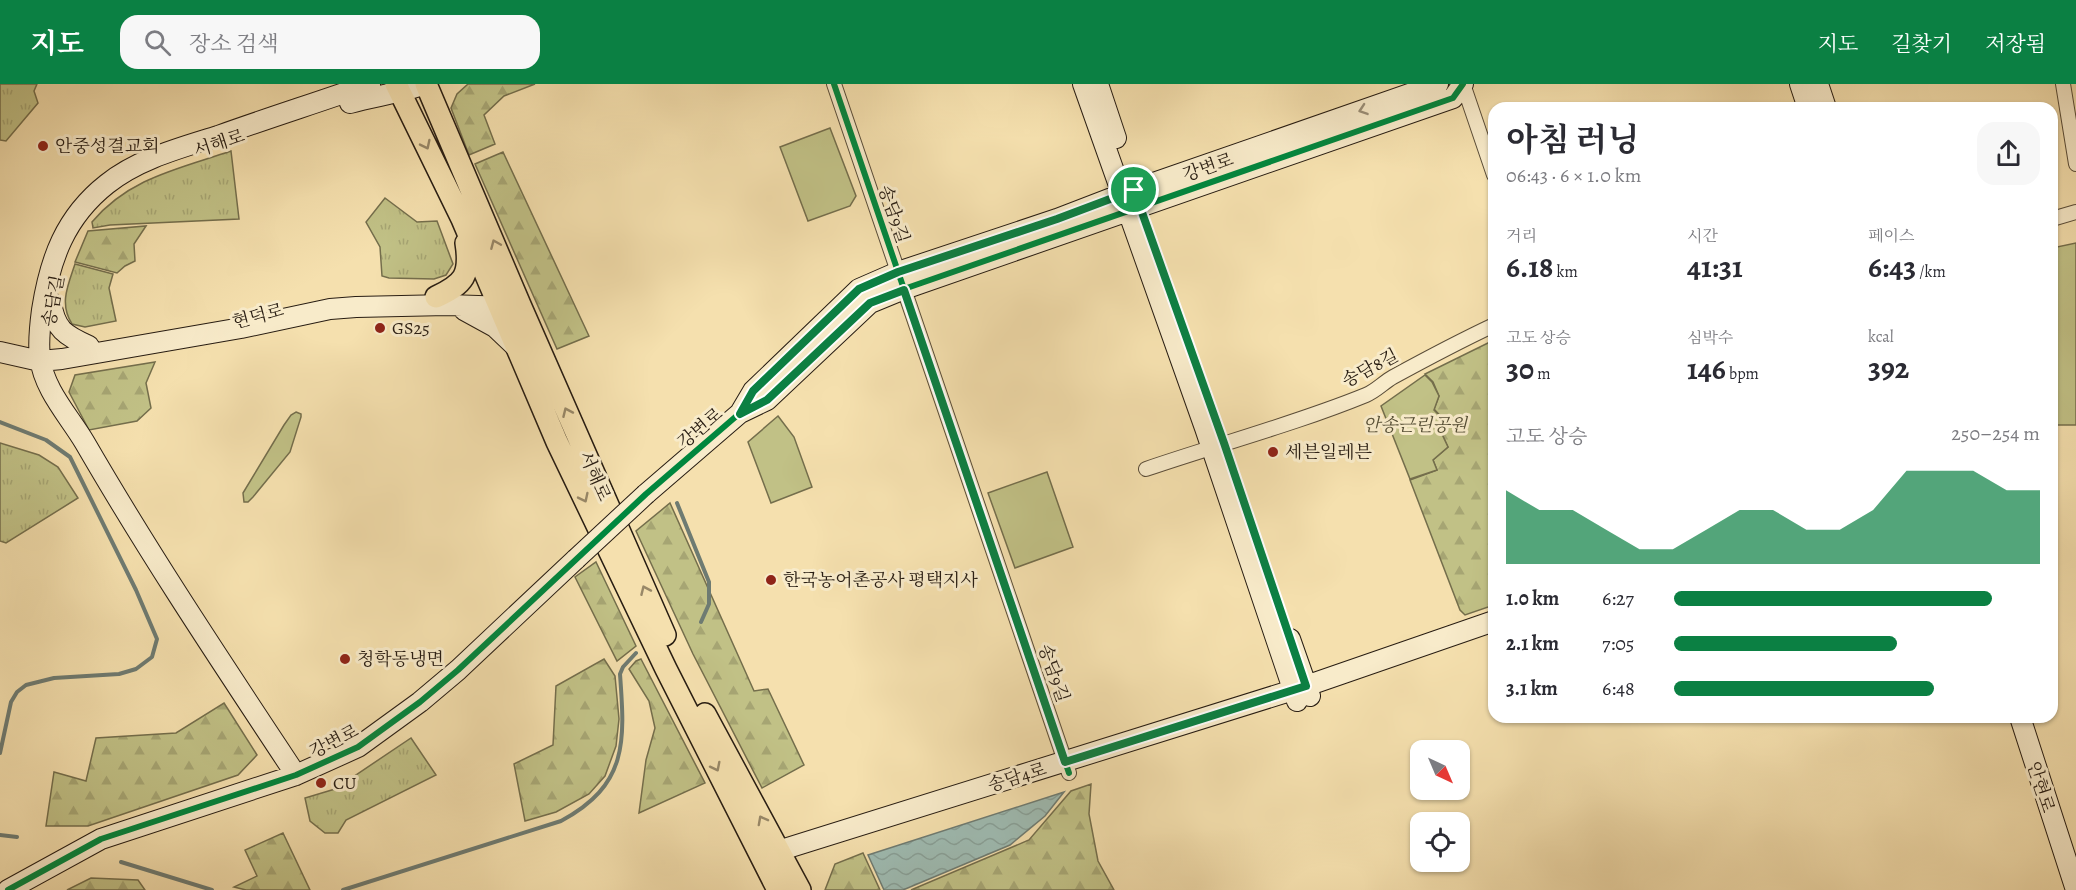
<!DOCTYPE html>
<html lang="ko">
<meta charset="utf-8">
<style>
:root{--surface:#fff;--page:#f7f7f7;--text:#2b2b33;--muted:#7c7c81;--accent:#0b8043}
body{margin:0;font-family:Alegreya,"Noto Serif KR",serif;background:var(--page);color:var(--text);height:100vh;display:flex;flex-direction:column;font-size:22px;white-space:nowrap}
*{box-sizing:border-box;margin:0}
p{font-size:20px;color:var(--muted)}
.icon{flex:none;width:33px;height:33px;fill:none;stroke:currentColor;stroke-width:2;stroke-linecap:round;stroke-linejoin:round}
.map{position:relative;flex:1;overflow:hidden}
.details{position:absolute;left:1488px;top:18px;width:570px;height:621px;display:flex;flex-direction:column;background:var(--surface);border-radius:18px;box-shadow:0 2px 4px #0004}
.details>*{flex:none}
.needle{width:39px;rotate:136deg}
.buttons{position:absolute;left:1410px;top:656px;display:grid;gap:12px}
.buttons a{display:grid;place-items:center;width:60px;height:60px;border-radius:12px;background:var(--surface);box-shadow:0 2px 4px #0004;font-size:30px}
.pin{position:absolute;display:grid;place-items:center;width:51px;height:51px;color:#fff;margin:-26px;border:3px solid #fff;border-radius:50%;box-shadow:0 2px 6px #0007}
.round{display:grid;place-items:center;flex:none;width:63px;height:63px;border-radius:18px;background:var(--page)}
.summary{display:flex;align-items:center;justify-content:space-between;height:102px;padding:0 18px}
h1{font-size:33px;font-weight:700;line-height:45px}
.figures{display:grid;grid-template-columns:repeat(3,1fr);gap:9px;height:102px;padding:6px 18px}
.figures div{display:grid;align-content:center}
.figures b{font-size:30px;font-weight:700}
.figures small{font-size:16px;font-weight:400}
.figures p{font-size:16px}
.chart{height:168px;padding:12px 18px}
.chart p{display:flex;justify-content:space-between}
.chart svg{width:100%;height:108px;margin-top:6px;fill:var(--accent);opacity:.7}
ul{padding:0 18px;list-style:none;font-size:20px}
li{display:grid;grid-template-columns:96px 72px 1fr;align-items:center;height:45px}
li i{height:15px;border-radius:8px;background:var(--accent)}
header{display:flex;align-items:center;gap:36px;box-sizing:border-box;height:84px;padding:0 30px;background:var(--accent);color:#fff}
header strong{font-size:28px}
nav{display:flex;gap:33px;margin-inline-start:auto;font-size:21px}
.search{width:420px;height:54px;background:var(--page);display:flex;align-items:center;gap:15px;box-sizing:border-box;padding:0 21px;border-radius:18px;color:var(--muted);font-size:22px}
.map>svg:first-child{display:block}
.grass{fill:url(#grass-tufts);stroke:#746e4c;stroke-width:1.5}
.forest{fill:url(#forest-firs);stroke:#746e4c;stroke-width:1.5}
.green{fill:#c1c186;stroke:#746e4c;stroke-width:1.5}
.water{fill:url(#water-waves);stroke:#6e7b72;stroke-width:1.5}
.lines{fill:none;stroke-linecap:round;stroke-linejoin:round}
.stream{stroke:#6e7b72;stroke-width:4}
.street-casing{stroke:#5a4d39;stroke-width:16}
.secondary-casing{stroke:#271c12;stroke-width:22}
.primary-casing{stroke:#271c12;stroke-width:24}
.street{stroke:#f8ebca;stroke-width:14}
.secondary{stroke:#f8ebca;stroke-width:20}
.primary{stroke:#f5e0ae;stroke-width:21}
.secondary-bridge-casing{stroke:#271c12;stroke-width:22;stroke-linecap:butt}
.secondary-bridge{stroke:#f8ebca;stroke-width:20}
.cycleway-casing{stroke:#f8ebca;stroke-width:10}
.cycleway{stroke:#00873e;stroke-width:6}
.oneway{stroke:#9a8e77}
.oneway2{stroke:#988868}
.route-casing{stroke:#fff;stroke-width:12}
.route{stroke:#0b8043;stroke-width:8}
.poi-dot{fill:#8f2418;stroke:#f8ebca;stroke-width:2}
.labels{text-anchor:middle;stroke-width:6;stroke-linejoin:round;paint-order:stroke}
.street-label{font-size:18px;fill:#271c12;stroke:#f8ebca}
.poi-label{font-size:18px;fill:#271c12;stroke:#f8ebca;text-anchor:start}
.park-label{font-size:18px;font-style:italic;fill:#554e35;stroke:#f8ebca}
</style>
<header>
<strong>지도</strong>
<div class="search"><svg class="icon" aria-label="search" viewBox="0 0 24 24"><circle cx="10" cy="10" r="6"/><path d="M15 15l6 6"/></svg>장소 검색</div>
<nav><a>지도</a><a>길찾기</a><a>저장됨</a></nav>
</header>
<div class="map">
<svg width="2076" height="806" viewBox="0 0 2076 806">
<defs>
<pattern id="grass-tufts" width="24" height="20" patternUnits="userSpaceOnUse" patternTransform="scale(1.5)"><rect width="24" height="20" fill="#c1c186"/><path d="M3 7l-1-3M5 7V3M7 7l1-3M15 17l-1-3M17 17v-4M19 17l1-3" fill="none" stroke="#a6a573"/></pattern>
<pattern id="forest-firs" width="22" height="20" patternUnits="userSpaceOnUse" patternTransform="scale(1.5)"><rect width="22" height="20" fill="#c1c186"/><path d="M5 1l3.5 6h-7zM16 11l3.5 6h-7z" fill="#a6a573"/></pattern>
<pattern id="water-waves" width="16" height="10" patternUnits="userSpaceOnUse" patternTransform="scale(1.5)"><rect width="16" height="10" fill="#9ebbb2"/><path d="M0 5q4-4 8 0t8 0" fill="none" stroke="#88a098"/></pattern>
</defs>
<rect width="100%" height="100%" fill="#f5e0ae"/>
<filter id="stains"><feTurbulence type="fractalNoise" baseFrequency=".00333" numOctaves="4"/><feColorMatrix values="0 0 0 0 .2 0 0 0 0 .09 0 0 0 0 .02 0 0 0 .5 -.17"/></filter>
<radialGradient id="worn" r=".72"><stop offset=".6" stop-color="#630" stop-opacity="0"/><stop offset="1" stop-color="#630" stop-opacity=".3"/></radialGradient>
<path class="grass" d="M 0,0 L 37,0 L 34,7 L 38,19 L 6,57 L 0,56 Z
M 231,67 L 239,135 L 110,141 L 93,144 L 92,138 C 129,94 178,85 231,67 Z
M 385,114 L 417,138 L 437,137 L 453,180 L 446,191 L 434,195 L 389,194 L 382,192 L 380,163 L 366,138 Z
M 75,180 L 113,190 L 109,204 L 116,237 L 85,243 L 72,240 C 59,220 68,201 75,180 Z
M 0,359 L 39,371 L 58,383 L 78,414 L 6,459 L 0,457 Z
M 411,654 L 436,691 L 346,736 L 338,749 L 325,749 L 310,737 L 305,714 L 335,705 Z"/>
<path class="forest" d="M 468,0 L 535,0 L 504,12 L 484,31 L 495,60 L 469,71 L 451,24 L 457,10 Z
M 503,68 L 589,252 L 557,265 L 475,80 Z
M 146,142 L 134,160 L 135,177 L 125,182 L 117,189 L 75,178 L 88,147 Z
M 1494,256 L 1494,521 L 1465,531 L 1460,526 L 1410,396 L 1437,386 L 1433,376 L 1448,363 L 1440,346 L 1447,339 L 1434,325 L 1439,312 L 1433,298 L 1425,290 Z
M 155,278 L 146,299 L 151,324 L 137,337 L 89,346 L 69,308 L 75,291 Z
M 670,419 L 754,607 L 768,605 L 804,681 L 762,704 L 693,570 L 636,447 Z
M 596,478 L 636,562 L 617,577 L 575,493 Z
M 604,575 L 615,592 L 619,635 L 616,662 L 605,692 L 589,710 L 556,728 L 525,737 L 514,680 L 553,661 L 556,602 Z
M 641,575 L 705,699 L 639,729 L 646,676 L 655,644 L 649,617 L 629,585 L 636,577 Z
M 224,619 L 257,671 L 238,691 L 88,742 L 46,742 L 54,688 L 86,697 L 96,654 L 176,649 Z
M 1091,700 L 1089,730 L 1098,777 L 1114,806 L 911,806 L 1029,756 L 1071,707 Z
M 283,749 L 310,806 L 246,806 L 234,803 L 257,792 L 245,766 Z
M 863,769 L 880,806 L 825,806 L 835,780 Z
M 91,794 L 138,796 L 145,806 L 67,806 Z"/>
<path class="green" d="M 830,44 L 856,112 L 850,122 L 808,137 L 780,63 Z
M 2076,159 L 2076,341 L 2052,341 L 2052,164 Z
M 1425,291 L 1432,298 L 1439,312 L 1434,326 L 1447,339 L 1440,346 L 1448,363 L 1433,376 L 1437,386 L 1410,395 L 1381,322 Z
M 296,328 L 301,330 L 301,333 L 290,368 L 253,413 L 248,418 L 244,418 L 243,409 L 284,341 L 291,331 Z
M 778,332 L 794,353 L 812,403 L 771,419 L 748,358 Z
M 1047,388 L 1073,463 L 1015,484 L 988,409 Z"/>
<path class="water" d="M 1064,708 L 1045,732 L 1010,761 L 903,806 L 884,806 L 868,771 Z"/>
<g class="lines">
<path class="stream" d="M 0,338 L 46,356 L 70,373 L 136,506 L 157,555 L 152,573 L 136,585 L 119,590 L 54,594 L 26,601 L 17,608 L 11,618 L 0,669
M 677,419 L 709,498 L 709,520 L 701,538
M 0,751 L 17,753
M 121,778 L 212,806
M 343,806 L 561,737 C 628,701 625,658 620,590 L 623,583 L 636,569"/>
<g class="street-casing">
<path id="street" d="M 834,0 L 1069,689
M 1463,0 L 1494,91
M 2063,0 L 2076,80
M 2052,135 L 2076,128
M 1146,385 C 1219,360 1295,340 1366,311 C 1376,307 1384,298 1393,293 C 1426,275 1460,257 1494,241"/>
</g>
<g class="secondary-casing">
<path id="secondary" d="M 1083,0 L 1205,344 L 1297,617
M 1098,0 L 1116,54
M 1800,0 L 1808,24
M 1818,0 L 1826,24
M 350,19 C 375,12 401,9 425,0
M 51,218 C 55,246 65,251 89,262
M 464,226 L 495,243 L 515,262
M 0,268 L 40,277 L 62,275 L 241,244 L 330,225 L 356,223 L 447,221 L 513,223
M 740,329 L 753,307 L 859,205 L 898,188 L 1057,135 L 1122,110 L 1438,0
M 646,410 L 740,329 L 767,316 L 870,219 L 904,205 L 1453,14 L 1463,0
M 1290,555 L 1310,612
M 2020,633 L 2076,806
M 296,691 C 224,582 151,473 85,359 C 69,332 44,306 40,274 C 38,259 40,241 42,226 C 50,175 65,133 107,100 C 138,75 180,64 218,52 C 268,34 319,18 370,0
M 778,767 L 1306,602 L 1494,537
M 8,806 L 101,755 L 296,691 L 358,663 L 420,618 L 458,586 L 576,475"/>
</g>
<g class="primary-casing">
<path id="primary" d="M 396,0 L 462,135 L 557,358 L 666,585 L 778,806
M 426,0 L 521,223 L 665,551
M 436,213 C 464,200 471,191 466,159
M 705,630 L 800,806"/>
</g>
<use href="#street" class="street"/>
<use href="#secondary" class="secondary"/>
<use href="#primary" class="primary"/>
<g class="secondary-bridge-casing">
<path id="secondary-bridge" d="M 576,475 L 646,410"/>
</g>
<use href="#secondary-bridge" class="secondary-bridge"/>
<g class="cycleway-casing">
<path id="cycleway" d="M 834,0 L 1069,689
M 8,806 L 101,755 L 296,691 L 358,663 L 420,618 L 458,586 L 646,410 L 740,329 L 767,316 L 870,219 L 904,205 L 1453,14 L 1463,0"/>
</g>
<use href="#cycleway" class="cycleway"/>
</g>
<defs><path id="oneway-chevron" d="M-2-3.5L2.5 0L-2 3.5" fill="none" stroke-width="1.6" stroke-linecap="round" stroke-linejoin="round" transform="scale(1.5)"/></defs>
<use class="oneway" href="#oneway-chevron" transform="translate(1363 26) rotate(161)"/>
<g class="oneway2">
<use href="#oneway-chevron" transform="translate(426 61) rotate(64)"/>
<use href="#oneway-chevron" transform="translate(495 160) rotate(-113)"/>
<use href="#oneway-chevron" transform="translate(567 328) rotate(-114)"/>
<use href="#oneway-chevron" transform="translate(584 414) rotate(64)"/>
<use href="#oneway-chevron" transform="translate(645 506) rotate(-114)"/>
<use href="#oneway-chevron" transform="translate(716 683) rotate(63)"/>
<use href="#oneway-chevron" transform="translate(762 736) rotate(-118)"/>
</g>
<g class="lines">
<g class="route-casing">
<path id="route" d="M 1134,106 L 1224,359 L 1306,602 L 1065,678 L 904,206 L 870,219 L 767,316 L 740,330 L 753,307 L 859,205 L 898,188 L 1057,135 Z"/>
</g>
<use href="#route" class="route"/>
</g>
<g class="poi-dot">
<circle cx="43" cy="62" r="6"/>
<circle cx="380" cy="244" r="6"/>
<circle cx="1273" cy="368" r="6"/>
<circle cx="771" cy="496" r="6"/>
<circle cx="345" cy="575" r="6"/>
<circle cx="321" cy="699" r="6"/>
</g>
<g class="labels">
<g class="street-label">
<text transform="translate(219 59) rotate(-18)" y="6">서해로</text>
<text transform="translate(1208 83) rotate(-19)" y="6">강변로</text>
<text transform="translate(894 130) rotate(71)" y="6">송담9길</text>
<text transform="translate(53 217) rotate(-79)" y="6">송담길</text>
<text transform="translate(258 232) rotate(-15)" y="6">현덕로</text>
<text transform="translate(1370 284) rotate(-28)" y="6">송담8길</text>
<text transform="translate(700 344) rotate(-40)" y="6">강변로</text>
<text transform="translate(595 392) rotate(66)" y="6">서해로</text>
<text transform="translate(1054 589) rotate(71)" y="6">송담9길</text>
<text transform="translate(334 657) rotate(-27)" y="6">강변로</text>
<text transform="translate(1017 693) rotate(-17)" y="6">송담4로</text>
<text transform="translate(2041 703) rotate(72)" y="6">안현로</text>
</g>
<g class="poi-label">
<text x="55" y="68">안중성결교회</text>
<text x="392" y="250">GS25</text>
<text x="1285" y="374">세븐일레븐</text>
<text x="783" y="502">한국농어촌공사 평택지사</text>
<text x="357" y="581">청학동냉면</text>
<text x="333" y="705">CU</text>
</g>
<g class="park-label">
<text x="1415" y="347">안송근린공원</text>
</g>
</g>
<rect width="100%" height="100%" filter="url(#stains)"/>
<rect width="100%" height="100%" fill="url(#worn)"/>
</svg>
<div class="buttons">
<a><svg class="needle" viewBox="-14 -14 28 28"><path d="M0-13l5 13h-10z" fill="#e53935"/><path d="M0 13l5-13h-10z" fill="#7c7c81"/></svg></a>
<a><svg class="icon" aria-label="locate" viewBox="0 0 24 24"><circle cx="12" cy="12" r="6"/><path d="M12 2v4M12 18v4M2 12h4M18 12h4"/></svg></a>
</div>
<div class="pin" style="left:1134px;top:106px;background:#1e9e55"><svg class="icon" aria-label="arrive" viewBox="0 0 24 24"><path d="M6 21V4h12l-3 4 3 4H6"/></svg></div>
<section class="details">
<div class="summary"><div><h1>아침 러닝</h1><p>06:43 · 6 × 1.0 km</p></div><a class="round"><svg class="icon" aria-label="share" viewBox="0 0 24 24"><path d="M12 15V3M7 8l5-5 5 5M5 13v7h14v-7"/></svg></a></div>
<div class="figures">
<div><p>거리</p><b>6.18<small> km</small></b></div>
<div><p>시간</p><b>41:31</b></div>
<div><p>페이스</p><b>6:43<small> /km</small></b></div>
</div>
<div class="figures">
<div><p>고도 상승</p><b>30<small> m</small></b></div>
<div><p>심박수</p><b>146<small> bpm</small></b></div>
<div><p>kcal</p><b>392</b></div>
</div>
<div class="chart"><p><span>고도 상승</span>250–254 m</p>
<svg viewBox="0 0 160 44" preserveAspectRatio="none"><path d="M0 44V14L10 22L20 22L30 30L40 38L50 38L60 30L70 22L80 22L90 30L100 30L110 22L120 6L130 6L140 6L150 14L160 14V44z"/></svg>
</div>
<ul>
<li><b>1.0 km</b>6:27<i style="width:87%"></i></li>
<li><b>2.1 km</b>7:05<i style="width:61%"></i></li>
<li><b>3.1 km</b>6:48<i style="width:71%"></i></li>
</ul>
</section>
</div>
